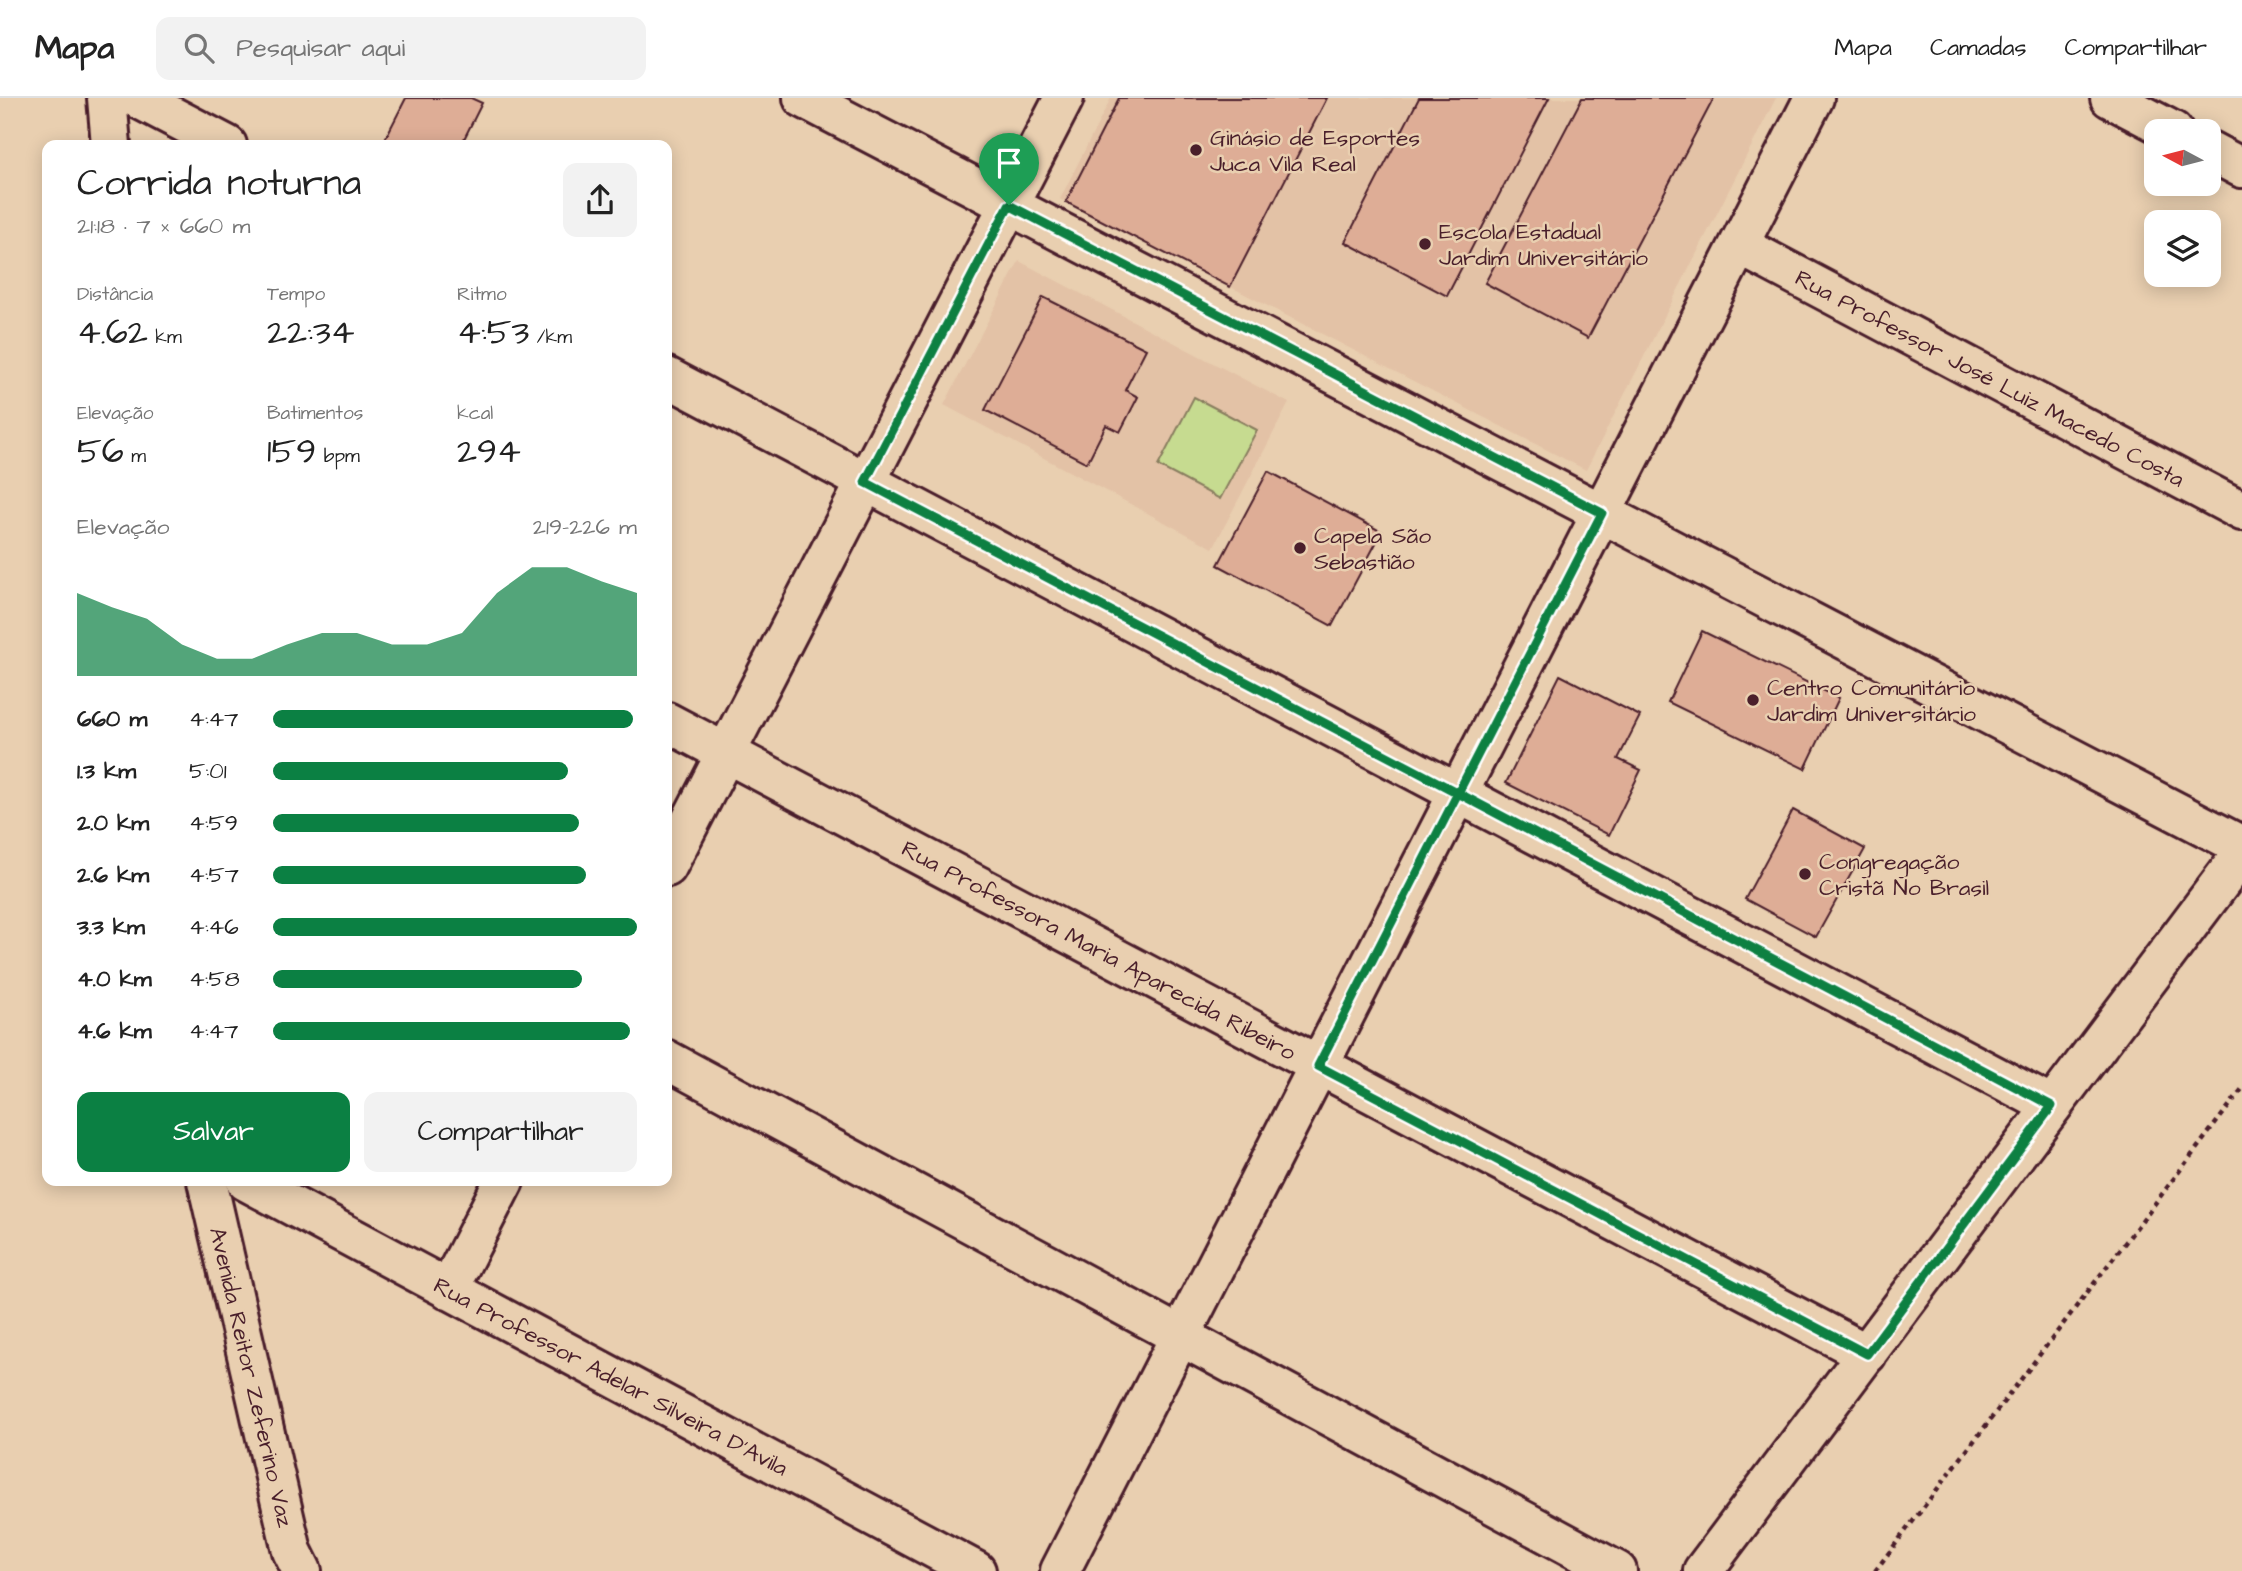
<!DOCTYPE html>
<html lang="pt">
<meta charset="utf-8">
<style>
:root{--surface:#fff;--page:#f2f2f2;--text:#222;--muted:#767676;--line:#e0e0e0;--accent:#0b8043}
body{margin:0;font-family:"Architects Daughter",sans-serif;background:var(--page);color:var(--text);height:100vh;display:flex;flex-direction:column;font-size:26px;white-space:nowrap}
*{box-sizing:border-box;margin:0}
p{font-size:23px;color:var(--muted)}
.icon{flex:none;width:38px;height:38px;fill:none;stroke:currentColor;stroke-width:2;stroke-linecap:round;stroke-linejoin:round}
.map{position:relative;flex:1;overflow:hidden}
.side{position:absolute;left:42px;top:42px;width:630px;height:1046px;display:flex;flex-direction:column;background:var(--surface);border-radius:14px;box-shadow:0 4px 18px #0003}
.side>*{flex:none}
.needle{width:46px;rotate:277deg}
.tools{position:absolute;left:2144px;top:21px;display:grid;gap:14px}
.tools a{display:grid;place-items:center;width:77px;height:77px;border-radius:14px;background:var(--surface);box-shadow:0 4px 18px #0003;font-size:35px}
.pin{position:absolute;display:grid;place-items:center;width:60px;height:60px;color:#fff;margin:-72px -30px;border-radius:50% 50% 50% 0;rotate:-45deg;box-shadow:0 0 7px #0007}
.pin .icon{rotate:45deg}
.round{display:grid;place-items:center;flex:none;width:74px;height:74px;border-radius:14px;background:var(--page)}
.head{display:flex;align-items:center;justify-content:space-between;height:119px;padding:0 35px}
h1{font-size:38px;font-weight:600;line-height:52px}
.stats{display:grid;grid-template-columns:repeat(3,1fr);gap:10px;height:119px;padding:7px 35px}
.stats div{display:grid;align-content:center}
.stats b{font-size:35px;font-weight:600}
.stats small{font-size:19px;font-weight:400}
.stats p{font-size:19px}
.chart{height:196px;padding:14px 35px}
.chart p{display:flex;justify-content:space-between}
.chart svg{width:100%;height:126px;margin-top:7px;fill:var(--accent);opacity:.7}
.primary-button{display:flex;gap:14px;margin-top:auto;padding:14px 35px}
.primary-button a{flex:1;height:80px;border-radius:14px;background:var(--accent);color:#fff;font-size:28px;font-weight:600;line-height:80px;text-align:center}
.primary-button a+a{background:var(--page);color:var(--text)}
ul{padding:0 35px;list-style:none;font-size:23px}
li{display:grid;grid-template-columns:112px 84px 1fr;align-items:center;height:52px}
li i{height:18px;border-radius:9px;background:var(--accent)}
header{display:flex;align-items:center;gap:42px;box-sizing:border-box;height:98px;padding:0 35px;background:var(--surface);border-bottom:2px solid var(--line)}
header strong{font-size:33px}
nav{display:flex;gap:38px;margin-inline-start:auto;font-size:24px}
.search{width:490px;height:63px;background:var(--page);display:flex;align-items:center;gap:18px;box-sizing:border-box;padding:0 24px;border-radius:14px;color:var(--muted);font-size:26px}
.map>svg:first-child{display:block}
.built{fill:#e3c2a6}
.green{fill:#c6db90;stroke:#887d5e;stroke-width:2}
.building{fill:#dead96;stroke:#4a1f2b;stroke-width:2}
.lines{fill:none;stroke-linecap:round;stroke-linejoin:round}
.minor-casing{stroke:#4a1f2b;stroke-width:44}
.path{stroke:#4a1f2b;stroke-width:4.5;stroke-dasharray:5 5;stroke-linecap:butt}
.minor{stroke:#e9cfb0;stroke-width:38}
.route-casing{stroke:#fff;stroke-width:14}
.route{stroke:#0b8043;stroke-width:9}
.poi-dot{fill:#4a1f2b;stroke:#e9cfb0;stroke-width:2.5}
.labels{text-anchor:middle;stroke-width:5;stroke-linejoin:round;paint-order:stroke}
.poi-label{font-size:23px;fill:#4a1f2b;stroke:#e9cfb0;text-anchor:start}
.street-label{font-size:23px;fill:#4a1f2b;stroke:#e9cfb0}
</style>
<header>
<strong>Mapa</strong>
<div class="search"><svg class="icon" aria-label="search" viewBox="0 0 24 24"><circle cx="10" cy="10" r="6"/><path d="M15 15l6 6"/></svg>Pesquisar aqui</div>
<nav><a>Mapa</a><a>Camadas</a><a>Compartilhar</a></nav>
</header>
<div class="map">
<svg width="2242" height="1473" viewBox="0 0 2242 1473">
<rect width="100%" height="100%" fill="#e9cfb0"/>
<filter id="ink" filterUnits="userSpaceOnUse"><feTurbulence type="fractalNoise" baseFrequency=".0143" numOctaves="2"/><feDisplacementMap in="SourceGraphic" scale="14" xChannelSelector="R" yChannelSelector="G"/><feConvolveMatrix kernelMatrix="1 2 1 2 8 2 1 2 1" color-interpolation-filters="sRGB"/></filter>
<g filter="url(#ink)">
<path class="built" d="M 1111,0 L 1776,0 L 1586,372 L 1060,101 Z
M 1019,163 L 1289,305 L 1213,450 L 944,307 Z"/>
<path class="green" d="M 1194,299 L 1257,332 L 1220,401 L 1158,368 Z"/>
<path class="building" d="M 406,0 L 471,0 L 482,5 L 461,47 L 382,47 Z
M 1119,0 L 1327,0 L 1230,189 L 1066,104 Z
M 1419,0 L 1549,0 L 1447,198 L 1345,144 Z
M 1582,0 L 1714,0 L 1588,240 L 1485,185 Z
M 1043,199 L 1146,251 L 1125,292 L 1138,299 L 1120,334 L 1106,327 L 1087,365 L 985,312 Z
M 1268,373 L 1382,434 L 1332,528 L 1218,467 Z
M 1702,533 L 1839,600 L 1805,671 L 1668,604 Z
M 1560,577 L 1640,618 L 1618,661 L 1641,672 L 1609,737 L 1506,685 Z
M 1793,712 L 1865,751 L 1816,839 L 1745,801 Z"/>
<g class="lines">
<g class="minor-casing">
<path id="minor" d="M 107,0 L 111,47
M 137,0 L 227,47
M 803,0 L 2242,748
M 2110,0 L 2173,33
M 2208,52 L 2242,70
M 1739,147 L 2242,413
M 667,279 L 2052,1008
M 667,624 L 1867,1256
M 667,769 L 1064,0
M 667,962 L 1617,1473
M 207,1083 L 292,1453 L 302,1473
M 246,1083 L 976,1473
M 448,1192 L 504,1083
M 1060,1473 L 1814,0
M 1703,1473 L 2242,756"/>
</g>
<path class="path" d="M 1875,1473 L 2242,991"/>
<use href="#minor" class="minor"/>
</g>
</g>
<g class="lines" filter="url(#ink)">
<g class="route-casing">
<path id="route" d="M 1009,107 L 865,384 L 1458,695 L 1318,968 L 1867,1256 L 2052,1008 L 1458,695 L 1602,415 L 1009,107"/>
</g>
<use href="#route" class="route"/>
</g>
<g class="poi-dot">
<circle cx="1196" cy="52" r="7"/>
<circle cx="1425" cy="146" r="7"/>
<circle cx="1300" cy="450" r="7"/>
<circle cx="1753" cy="602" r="7"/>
<circle cx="1805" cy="776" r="7"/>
</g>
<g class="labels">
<g class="poi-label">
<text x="1210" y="47">Ginásio de Esportes<tspan x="1210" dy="26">Juca Vila Real</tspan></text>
<text x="1439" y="141">Escola Estadual<tspan x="1439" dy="26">Jardim Universitário</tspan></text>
<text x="1314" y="445">Capela São<tspan x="1314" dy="26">Sebastião</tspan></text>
<text x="1767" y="597">Centro Comunitário<tspan x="1767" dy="26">Jardim Universitário</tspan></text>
<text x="1819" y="771">Congregação<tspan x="1819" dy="26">Cristã No Brasil</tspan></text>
</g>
<g class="street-label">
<text transform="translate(1990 280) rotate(28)" y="8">Rua Professor José Luiz Macedo Costa</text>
<text transform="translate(1099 852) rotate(28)" y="8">Rua Professora Maria Aparecida Ribeiro</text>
<text transform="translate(611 1278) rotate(28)" y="8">Rua Professor Adelar Silveira D'Avila</text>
<text transform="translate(252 1279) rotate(77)" y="8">Avenida Reitor Zeferino Vaz</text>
</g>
</g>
</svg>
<div class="tools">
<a><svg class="needle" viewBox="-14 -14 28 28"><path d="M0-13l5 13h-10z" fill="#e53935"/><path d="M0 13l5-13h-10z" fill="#767676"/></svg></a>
<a><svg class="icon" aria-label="layers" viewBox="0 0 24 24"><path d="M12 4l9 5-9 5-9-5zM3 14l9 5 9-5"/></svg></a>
</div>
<div class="pin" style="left:1009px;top:107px;background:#1e9e55"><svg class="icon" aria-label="arrive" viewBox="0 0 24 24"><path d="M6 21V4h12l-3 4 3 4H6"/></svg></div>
<section class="side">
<div class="head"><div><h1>Corrida noturna</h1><p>21:18 · 7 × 660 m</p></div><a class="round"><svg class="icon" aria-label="share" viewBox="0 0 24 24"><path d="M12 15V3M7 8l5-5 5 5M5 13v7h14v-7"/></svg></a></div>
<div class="stats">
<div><p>Distância</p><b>4.62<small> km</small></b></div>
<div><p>Tempo</p><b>22:34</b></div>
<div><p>Ritmo</p><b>4:53<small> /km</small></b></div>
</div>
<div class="stats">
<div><p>Elevação</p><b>56<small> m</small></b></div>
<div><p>Batimentos</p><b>159<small> bpm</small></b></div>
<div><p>kcal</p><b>294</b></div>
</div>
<div class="chart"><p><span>Elevação</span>219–226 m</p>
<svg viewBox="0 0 160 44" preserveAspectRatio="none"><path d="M0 44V15L10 20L20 24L30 33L40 38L50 38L60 33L70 29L80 29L90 33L100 33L110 29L120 15L130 6L140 6L150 11L160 15V44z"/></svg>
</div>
<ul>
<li><b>660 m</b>4:47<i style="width:99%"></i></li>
<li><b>1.3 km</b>5:01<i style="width:81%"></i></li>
<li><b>2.0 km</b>4:59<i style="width:84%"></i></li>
<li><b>2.6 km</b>4:57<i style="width:86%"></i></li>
<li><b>3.3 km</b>4:46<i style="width:100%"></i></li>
<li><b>4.0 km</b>4:58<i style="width:85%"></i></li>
<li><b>4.6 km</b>4:47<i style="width:98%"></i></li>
</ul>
<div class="primary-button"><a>Salvar</a><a>Compartilhar</a></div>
</section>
</div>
